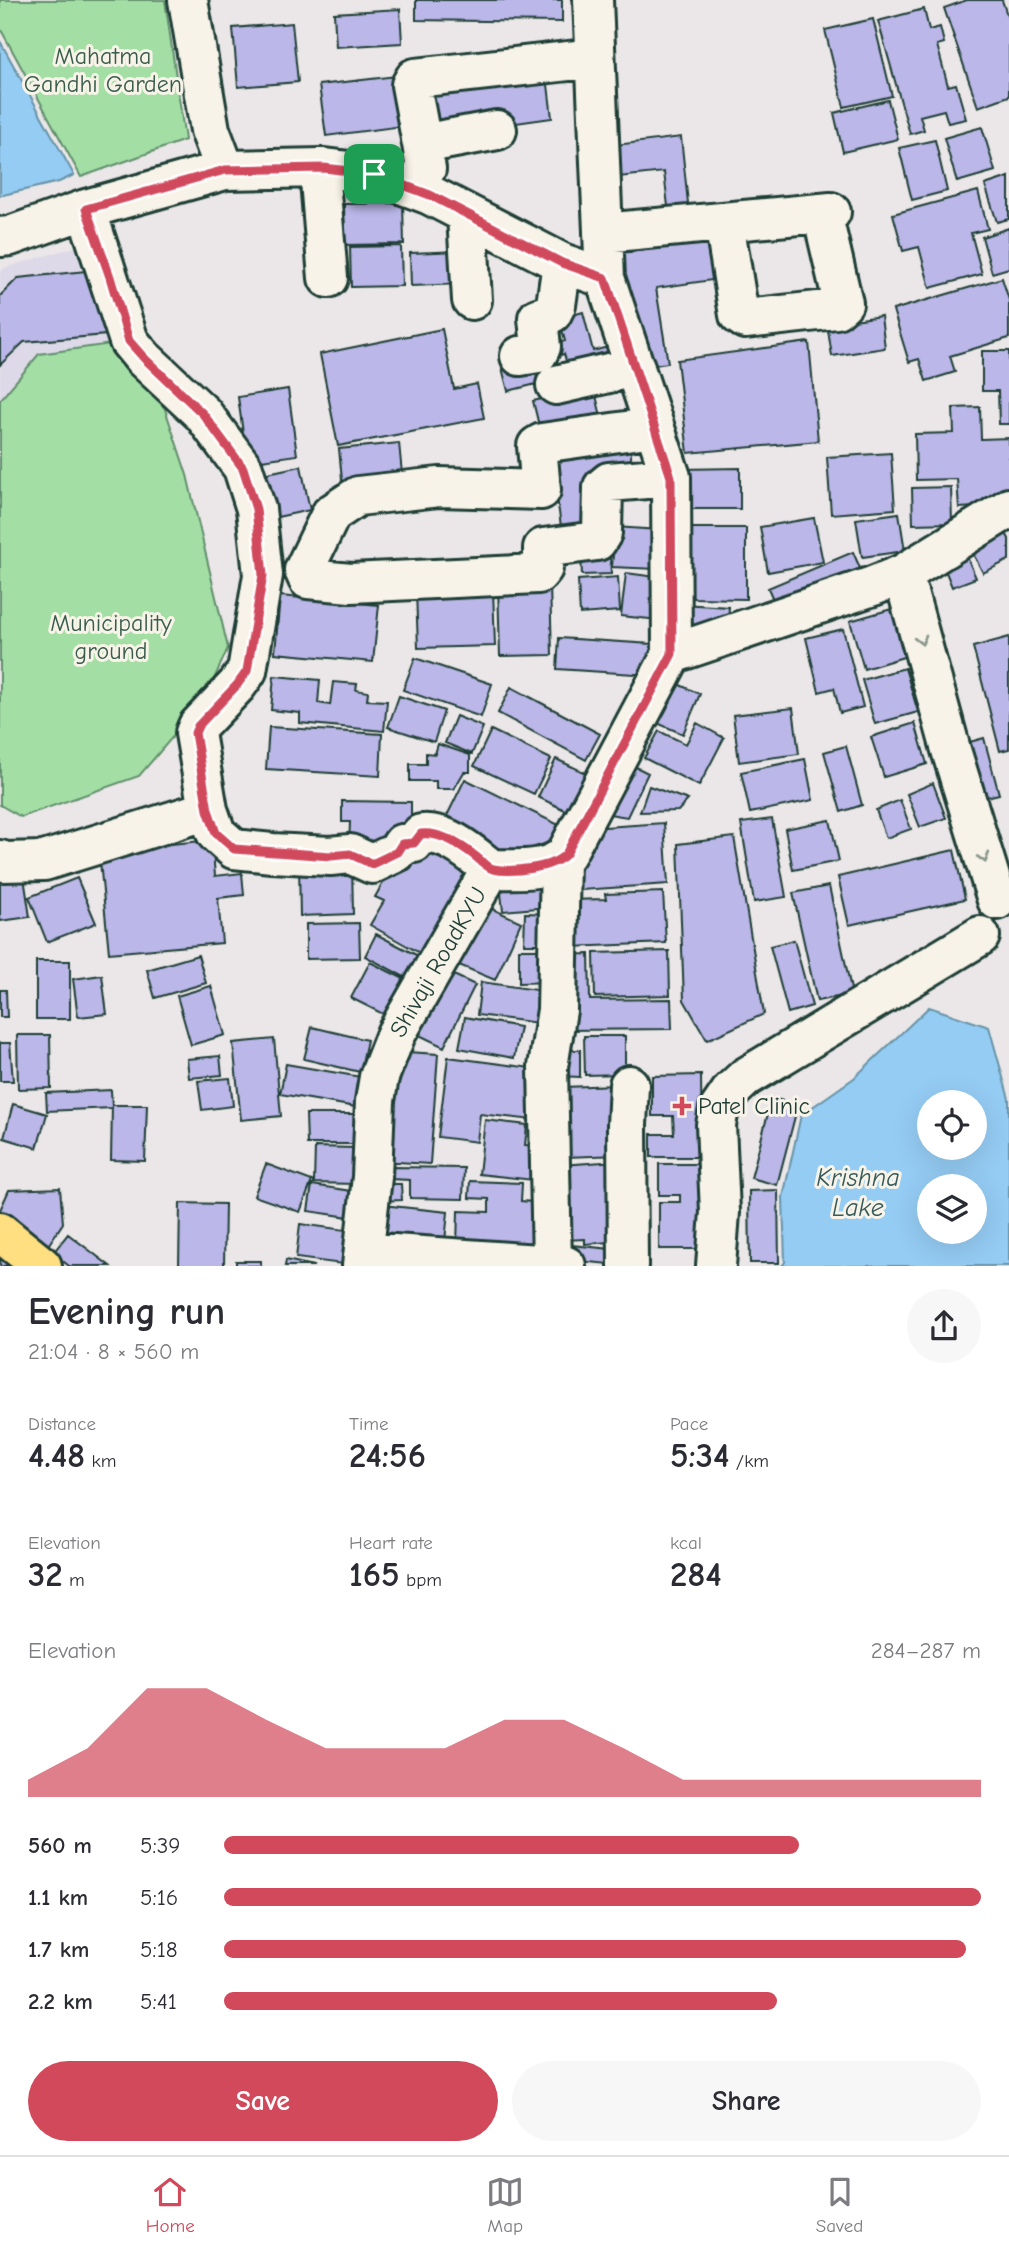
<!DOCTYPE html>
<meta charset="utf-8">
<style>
:root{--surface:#fff;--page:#f7f7f7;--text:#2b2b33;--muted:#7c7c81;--line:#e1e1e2;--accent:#d1495b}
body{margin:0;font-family:"Comic Neue",sans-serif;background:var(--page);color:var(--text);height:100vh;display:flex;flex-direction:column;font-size:26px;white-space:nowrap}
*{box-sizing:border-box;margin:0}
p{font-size:23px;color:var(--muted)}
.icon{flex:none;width:38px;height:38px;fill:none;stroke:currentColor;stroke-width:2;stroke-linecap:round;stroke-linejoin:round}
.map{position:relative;height:1266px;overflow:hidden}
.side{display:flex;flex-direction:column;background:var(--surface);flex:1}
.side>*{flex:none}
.tools{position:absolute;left:917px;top:1090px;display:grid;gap:14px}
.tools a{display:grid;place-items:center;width:70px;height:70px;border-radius:50%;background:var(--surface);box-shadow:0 7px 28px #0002;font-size:35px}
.pin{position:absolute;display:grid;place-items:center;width:60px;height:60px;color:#fff;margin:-30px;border-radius:14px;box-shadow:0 4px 10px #0006}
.round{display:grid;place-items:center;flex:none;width:74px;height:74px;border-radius:37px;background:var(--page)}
.headline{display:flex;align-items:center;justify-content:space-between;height:119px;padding:0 28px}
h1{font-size:38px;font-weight:600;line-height:52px}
.metrics{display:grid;grid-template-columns:repeat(3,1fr);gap:10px;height:119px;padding:7px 28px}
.metrics div{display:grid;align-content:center}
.metrics b{font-size:35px;font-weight:600}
.metrics small{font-size:19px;font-weight:400}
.metrics p{font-size:19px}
.chart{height:196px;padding:14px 28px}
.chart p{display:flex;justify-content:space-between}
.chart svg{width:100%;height:126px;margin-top:7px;fill:var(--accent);opacity:.7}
.action{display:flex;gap:14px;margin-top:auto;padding:14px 28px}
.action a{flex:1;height:80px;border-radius:42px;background:var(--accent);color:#fff;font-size:28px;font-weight:600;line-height:80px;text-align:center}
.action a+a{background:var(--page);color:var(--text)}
ul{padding:0 28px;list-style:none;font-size:23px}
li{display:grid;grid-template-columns:112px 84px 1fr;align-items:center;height:52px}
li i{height:18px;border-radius:9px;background:var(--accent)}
.tabs{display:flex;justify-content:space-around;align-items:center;height:98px;border-top:2px solid var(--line);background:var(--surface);font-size:19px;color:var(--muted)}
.tabs a{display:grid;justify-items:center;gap:4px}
.tabs .active{color:var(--accent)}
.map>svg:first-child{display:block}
.built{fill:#ddd9e8}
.green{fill:#a3dfa5;stroke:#618e6c;stroke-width:2}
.water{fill:#95ccf4;stroke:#6693a7;stroke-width:2;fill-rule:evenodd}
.building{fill:#bbb7e9;stroke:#1f3d34;stroke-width:2}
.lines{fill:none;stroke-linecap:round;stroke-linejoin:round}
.minor-casing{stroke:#1f3d34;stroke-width:44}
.major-casing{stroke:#1f3d34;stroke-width:44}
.minor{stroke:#f7f3e8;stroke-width:38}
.major{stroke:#ffdf80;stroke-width:38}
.oneway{stroke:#8b988e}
.route-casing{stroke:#fff;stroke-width:14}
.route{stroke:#d1495b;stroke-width:9}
.poi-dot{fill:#d1495b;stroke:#f7f3e8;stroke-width:2.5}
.labels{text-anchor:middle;stroke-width:6;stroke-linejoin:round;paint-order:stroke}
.park-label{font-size:24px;fill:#395d4b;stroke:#f7f3e8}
.street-label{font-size:24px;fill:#1f3d34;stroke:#f7f3e8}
.poi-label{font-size:24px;fill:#1f3d34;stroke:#f7f3e8;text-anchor:start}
.water-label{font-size:26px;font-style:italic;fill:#375a5a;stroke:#f7f3e8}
</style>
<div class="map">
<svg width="1009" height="1266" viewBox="0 0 1009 1266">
<rect width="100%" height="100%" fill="#ebe7e8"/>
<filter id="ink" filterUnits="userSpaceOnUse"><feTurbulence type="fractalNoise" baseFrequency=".0143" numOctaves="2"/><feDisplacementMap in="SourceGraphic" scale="14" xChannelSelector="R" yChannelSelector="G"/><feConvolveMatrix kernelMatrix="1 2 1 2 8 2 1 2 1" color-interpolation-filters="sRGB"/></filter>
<g filter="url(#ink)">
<path class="built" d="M 78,246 L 118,343 L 40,354 L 0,400 L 0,272 L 4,268 Z"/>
<path class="green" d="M 0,0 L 165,0 L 185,140 L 81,177 L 0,28 Z
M 118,343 L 165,409 L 187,475 L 228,648 L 205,699 L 139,776 L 21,817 L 0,805 L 0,400 L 39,354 Z"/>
<path class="water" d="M 0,41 L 74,175 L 59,182 L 3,195 L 0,195 Z
M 929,1007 L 989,1027 L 1009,1099 L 1009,1266 L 782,1266 L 785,1262 L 783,1197 L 801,1115 L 854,1078 ZM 929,1102 L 975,1102 L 975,1148 L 929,1148 ZM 929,1186 L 975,1186 L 975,1232 L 929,1232 Z"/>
<path class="building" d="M 416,0 L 562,0 L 562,22 L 416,20 Z
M 967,0 L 1002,0 L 1009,21 L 1009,96 L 978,107 L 944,8 Z
M 400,9 L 402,43 L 336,47 L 334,13 Z
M 924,9 L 929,30 L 940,27 L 944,43 L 937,45 L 948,86 L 956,84 L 966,119 L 948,123 L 944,110 L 920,116 L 924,130 L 910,134 L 878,21 Z
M 873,19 L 892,96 L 844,107 L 825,30 Z
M 292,23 L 298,82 L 238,87 L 233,28 Z
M 546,68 L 552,118 L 424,136 L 417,85 Z
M 405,75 L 411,125 L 326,136 L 319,85 Z
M 888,100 L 898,139 L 843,152 L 834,113 Z
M 982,127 L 995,171 L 957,182 L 944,138 Z
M 681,137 L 690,222 L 670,224 L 664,172 L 619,177 L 615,145 Z
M 935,140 L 947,191 L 912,200 L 899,148 Z
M 1009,177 L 1009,219 L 997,222 L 985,185 Z
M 978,191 L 988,229 L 971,233 L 982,274 L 930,288 L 919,247 L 903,251 L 893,214 Z
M 403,203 L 404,244 L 345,245 L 344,204 Z
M 1009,228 L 1009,268 L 992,273 L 982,237 Z
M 718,241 L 726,278 L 656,288 L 668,363 L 640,367 L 621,253 Z
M 401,246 L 402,286 L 351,287 L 350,247 Z
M 461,251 L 462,284 L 411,286 L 410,253 Z
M 86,271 L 106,335 L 24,342 L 0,365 L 0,296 L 18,278 Z
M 1002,278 L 1009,300 L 1009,338 L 950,356 L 955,372 L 926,381 L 919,359 L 909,362 L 893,310 Z
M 583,312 L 593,351 L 608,347 L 613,365 L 508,391 L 502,368 L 546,357 L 549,368 L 567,364 L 564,354 L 556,356 L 553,344 L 565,341 L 559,319 Z
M 881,316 L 885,348 L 832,356 L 827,324 Z
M 442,329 L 454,389 L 477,384 L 484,418 L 338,446 L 320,354 Z
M 809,342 L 818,441 L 688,453 L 677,360 Z
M 982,351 L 1009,351 L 1009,424 L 999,424 L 998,391 L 982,391 Z
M 594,387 L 603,425 L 542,438 L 533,401 Z
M 288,389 L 297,455 L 247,462 L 238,397 Z
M 980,407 L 981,439 L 1009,438 L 1009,488 L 976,507 L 959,508 L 957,479 L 916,480 L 915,434 L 954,433 L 953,408 Z
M 630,439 L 632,471 L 597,531 L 563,541 L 556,490 L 540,454 Z
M 399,443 L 403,484 L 343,490 L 339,449 Z
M 891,453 L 895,509 L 831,514 L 827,457 Z
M 301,466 L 310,510 L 268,519 L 258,475 Z
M 740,468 L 740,509 L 680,509 L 680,469 Z
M 951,487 L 952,523 L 913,524 L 912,488 Z
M 899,513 L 905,551 L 862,557 L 856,519 Z
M 814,518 L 823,562 L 768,572 L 760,527 Z
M 1002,525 L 1009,539 L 1009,560 L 983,573 L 967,542 Z
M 615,527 L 659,530 L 657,569 L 612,567 Z
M 692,528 L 746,528 L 746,599 L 691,598 Z
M 962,545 L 976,578 L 952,587 L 939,555 Z
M 853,552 L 863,575 L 778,611 L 768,588 Z
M 610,555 L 611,574 L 582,575 L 581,556 Z
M 626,573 L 664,578 L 659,620 L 621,616 Z
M 618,577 L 620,611 L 580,614 L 578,580 Z
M 550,584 L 552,655 L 500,656 L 498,585 Z
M 493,589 L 495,646 L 418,648 L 416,591 Z
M 280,596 L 379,605 L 373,662 L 275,653 Z
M 681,604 L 729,607 L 727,631 L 679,628 Z
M 895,608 L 910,655 L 864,669 L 850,621 Z
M 843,629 L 863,707 L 840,713 L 834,688 L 819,692 L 806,638 Z
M 1009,637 L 1009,749 L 1000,751 L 973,647 Z
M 559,638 L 652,644 L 650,675 L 557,669 Z
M 415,658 L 492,684 L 481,717 L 403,690 Z
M 905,668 L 918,712 L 875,724 L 862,680 Z
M 274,676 L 320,680 L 318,703 L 330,705 L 333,682 L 357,684 L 356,690 L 368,692 L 367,700 L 387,701 L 384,731 L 300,723 L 300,713 L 271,710 Z
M 669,680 L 700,694 L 683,734 L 650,720 Z
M 511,687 L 600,734 L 586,760 L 498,713 Z
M 399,696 L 444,711 L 434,742 L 388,727 Z
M 793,708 L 799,754 L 739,762 L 733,715 Z
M 456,716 L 483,727 L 472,754 L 445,743 Z
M 697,723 L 724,738 L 699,786 L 644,758 L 659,731 L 686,744 Z
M 915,723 L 927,764 L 884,777 L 871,737 Z
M 269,727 L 382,734 L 380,776 L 266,769 Z
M 491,730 L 551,759 L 534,794 L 474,766 Z
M 984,738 L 999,794 L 974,800 L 959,745 Z
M 438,744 L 470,755 L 470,772 L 464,772 L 454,789 L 436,789 L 436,781 L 410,781 L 410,764 L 426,764 L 426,753 L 435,754 Z
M 846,746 L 862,805 L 841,812 L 824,752 Z
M 556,759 L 594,777 L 575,815 L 538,797 Z
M 805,759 L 813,800 L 750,813 L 741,772 Z
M 628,763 L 648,773 L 627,817 L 603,813 Z
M 465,779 L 569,830 L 533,865 L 441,828 Z
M 933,783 L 946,818 L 920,827 L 907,794 Z
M 649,786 L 688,800 L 678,811 L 640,812 Z
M 900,800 L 911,829 L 886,838 L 876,810 Z
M 342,801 L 411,802 L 411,840 L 349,846 L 350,822 L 342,822 Z
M 772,819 L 786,897 L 754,902 L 741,823 Z
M 830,820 L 839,861 L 793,870 L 785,829 Z
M 664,823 L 668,884 L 567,891 L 590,828 Z
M 734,837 L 764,1014 L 707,1040 L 684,1000 L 678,844 Z
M 212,840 L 215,876 L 242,873 L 244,895 L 218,898 L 222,943 L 109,953 L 99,851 Z
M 405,844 L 477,866 L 425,956 L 370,925 L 384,901 L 375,897 Z
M 954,850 L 965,899 L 849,925 L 838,877 Z
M 352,863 L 353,914 L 300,916 L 299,864 Z
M 22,864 L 30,917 L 0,921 L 0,867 Z
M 77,878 L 96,923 L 47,942 L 29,897 Z
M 545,880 L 548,907 L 503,911 L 500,884 Z
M 829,886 L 852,994 L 817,1001 L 793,893 Z
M 663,892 L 666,943 L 571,947 L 569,900 L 606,899 L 605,894 Z
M 486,906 L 521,922 L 495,980 L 459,965 Z
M 525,913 L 554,914 L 553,944 L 524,944 Z
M 359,923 L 360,958 L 306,959 L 306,924 Z
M 376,934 L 422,958 L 410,980 L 365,956 Z
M 794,940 L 812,1006 L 788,1013 L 770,946 Z
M 519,949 L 551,949 L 551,982 L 519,983 Z
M 669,951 L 670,995 L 595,997 L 594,953 Z
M 589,954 L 590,1000 L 671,999 L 672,1029 L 564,1030 L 563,955 Z
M 198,955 L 206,983 L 155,998 L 147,970 Z
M 36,961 L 70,961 L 70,1019 L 36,1019 Z
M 370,962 L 410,982 L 391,1018 L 351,998 Z
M 441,969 L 475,985 L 444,1047 L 411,1031 Z
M 102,975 L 107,1014 L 78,1017 L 73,979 Z
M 481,982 L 551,992 L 546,1024 L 477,1015 Z
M 211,986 L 225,1035 L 191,1045 L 177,996 Z
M 0,990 L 6,990 L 7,1017 L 0,1017 Z
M 465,1017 L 520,1027 L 514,1058 L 459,1048 Z
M 312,1027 L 367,1040 L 360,1072 L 304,1059 Z
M 17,1035 L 50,1035 L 51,1088 L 18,1089 Z
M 584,1036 L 625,1036 L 625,1074 L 585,1075 Z
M 274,1039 L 281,1116 L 241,1120 L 233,1043 Z
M 0,1043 L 10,1043 L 13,1081 L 0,1081 Z
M 559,1050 L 580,1050 L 580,1077 L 558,1076 Z
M 407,1052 L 438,1054 L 430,1164 L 381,1161 L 386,1103 Z
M 220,1056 L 222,1075 L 189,1078 L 187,1059 Z
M 448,1057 L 539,1069 L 533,1120 L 480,1114 L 477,1142 L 438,1137 Z
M 286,1064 L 361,1077 L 356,1107 L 280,1094 Z
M 701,1075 L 702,1157 L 651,1157 L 651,1134 L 674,1134 L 673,1116 L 652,1116 L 652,1076 Z
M 230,1078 L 233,1106 L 202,1110 L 198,1081 Z
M 617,1085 L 620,1155 L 565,1157 L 563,1087 Z
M 111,1090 L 112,1108 L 47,1111 L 46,1093 Z
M 772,1098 L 798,1105 L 777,1185 L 751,1178 Z
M 13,1104 L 47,1114 L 37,1148 L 4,1138 Z
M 112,1105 L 147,1105 L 145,1161 L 111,1160 Z
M 306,1114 L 356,1114 L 356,1144 L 307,1144 Z
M 485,1120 L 527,1125 L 525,1145 L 537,1146 L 533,1180 L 479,1174 Z
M 315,1147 L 356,1148 L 355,1184 L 314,1183 Z
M 617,1161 L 622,1241 L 585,1244 L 585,1239 L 565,1240 L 561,1165 Z
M 266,1164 L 312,1181 L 300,1212 L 254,1196 Z
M 659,1164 L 709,1164 L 713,1249 L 659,1249 L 659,1202 L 680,1202 L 680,1195 L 659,1195 Z
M 390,1167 L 464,1168 L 463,1199 L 410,1198 L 410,1180 L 390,1179 Z
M 470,1181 L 522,1183 L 521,1201 L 533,1202 L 531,1248 L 457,1245 L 458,1211 L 489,1212 L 489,1199 L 469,1198 Z
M 380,1184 L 401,1184 L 402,1200 L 380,1201 Z
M 312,1185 L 352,1191 L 349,1217 L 308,1211 Z
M 60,1188 L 63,1223 L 45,1250 L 0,1222 L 0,1210 L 9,1190 Z
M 778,1190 L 779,1263 L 750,1263 L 749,1191 Z
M 180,1203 L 225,1204 L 224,1266 L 179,1266 Z
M 382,1205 L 448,1212 L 444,1251 L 378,1245 Z
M 300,1224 L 346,1230 L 342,1264 L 296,1258 Z
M 68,1234 L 110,1266 L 69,1266 L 53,1253 Z
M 561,1244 L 621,1250 L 619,1265 L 559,1259 Z
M 0,1252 L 18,1266 L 0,1266 Z
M 286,1260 L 314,1266 L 285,1266 Z
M 236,1261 L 261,1261 L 261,1266 L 236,1266 Z"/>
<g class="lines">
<g class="minor-casing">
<path id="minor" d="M 188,0 L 210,130 L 225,170
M 593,0 L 605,278 L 671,477 L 672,654
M 422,144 L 411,85 L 415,78 L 595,58
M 319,168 L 328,278
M 426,169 L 422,144 L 497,130
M 86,209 L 129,341 L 143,358 L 203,414 L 243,468 L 256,509 L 263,575 L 247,671 L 237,685 L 198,726 L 195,733 L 208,810 L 216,833 L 234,849 L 272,853 L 330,856 L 350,854 L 372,864 L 397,852 L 402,844 L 414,843 L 421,834 C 447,831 472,854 491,869
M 467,216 L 472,300
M 724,222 L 739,315 L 745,319 L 836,309 L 843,303 L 822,213
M 603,233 L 831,212
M 0,237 L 10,236 L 86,209 L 225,170 L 324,168 L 374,174 L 430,195 L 562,263 L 605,278
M 520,356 L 538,353 L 541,347 L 538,318 L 552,313 L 556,305 L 562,263
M 556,385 L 635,367
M 654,427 L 542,443 L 537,446 L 541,490 L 439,487 L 358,496 L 331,514 L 304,570 L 308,579 L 351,583 L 538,574 L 543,568 L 543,548 L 597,541 L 602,533 L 603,487 L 609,482 L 671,477
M 903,574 L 951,750 L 997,900
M 0,860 L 3,862 L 44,861 L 208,810
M 365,1252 L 566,1266
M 552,1264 L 548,1067 L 557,1010 L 560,860
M 362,1266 L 372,1177 L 375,1101 L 379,1077 L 396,1034 L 491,869 C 515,869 548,873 566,854 L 672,654 L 873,586 L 903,574 L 1009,508
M 628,1266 L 627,1125 L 629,1085
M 716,1266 L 720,1212 L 716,1125 L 719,1109 L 732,1090 L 746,1077 L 980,936"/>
</g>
<g class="major-casing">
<path id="major" d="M 0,1232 L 42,1266"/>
</g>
<use href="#minor" class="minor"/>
<use href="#major" class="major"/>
</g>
<defs><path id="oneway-chevron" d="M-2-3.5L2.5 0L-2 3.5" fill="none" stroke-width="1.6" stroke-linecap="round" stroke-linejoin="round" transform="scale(1.75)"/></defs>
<g class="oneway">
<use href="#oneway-chevron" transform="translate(921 640) rotate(75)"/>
<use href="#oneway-chevron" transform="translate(984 858) rotate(73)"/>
</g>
</g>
<g class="lines" filter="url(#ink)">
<g class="route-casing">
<path id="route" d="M 324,168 L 374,174 L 430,195 L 562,263 L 605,278 L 671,477 L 672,654 L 566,854 C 553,868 512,873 493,869 C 487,867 480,860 475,856 C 461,845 440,832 421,834 L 414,843 L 402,844 L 397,852 L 372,864 L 350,854 L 331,856 L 234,849 L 216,833 L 208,810 L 195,733 L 198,726 L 237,685 L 247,671 L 263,575 L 256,509 L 243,468 L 203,414 L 144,358 L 129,341 L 110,277 L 86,209 L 225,170 Z"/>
</g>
<use href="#route" class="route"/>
</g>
<path class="poi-dot" d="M678.5 1095.5h7v7h7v7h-7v7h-7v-7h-7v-7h7z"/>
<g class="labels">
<g class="park-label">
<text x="103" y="64">Mahatma<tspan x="103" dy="28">Gandhi Garden</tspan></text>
<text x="111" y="631">Municipality<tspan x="111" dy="28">ground</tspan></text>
</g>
<g class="street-label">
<text transform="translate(438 962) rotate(-60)" y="8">Shivaji RoadKYU</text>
</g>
<g class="poi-label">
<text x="698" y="1114">Patel Clinic</text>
</g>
<g class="water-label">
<text x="858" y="1186">Krishna<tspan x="858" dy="30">Lake</tspan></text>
</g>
</g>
</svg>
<div class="tools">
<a><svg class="icon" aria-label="locate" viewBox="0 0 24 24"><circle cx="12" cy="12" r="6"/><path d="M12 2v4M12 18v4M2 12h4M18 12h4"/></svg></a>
<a><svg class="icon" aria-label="layers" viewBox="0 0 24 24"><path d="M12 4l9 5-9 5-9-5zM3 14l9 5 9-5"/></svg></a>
</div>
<div class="pin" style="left:374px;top:174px;background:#1e9e55"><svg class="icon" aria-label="arrive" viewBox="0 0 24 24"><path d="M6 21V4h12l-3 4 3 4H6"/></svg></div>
</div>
<section class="side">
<div class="headline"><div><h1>Evening run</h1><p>21:04 · 8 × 560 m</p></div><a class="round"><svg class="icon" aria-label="share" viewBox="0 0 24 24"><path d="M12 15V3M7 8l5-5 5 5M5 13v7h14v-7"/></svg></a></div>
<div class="metrics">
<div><p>Distance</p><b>4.48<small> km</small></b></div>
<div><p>Time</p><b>24:56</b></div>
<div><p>Pace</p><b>5:34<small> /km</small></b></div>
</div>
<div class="metrics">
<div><p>Elevation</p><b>32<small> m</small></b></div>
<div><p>Heart rate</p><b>165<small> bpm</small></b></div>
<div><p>kcal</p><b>284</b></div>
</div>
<div class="chart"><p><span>Elevation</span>284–287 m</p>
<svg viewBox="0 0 160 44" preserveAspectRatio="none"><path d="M0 44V38L10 27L20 6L30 6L40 17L50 27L60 27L70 27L80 17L90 17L100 27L110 38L120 38L130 38L140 38L150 38L160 38V44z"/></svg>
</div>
<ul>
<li><b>560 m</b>5:39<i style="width:76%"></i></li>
<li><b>1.1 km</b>5:16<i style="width:100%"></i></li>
<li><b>1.7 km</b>5:18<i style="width:98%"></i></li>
<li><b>2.2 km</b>5:41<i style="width:73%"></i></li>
</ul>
<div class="action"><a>Save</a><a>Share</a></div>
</section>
<nav class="tabs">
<a class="active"><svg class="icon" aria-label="home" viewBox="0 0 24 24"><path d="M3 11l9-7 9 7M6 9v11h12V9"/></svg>Home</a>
<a><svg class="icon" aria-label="map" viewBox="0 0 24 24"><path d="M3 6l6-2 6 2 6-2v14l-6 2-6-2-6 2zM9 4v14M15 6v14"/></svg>Map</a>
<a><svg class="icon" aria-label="saved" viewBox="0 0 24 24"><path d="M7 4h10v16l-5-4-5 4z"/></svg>Saved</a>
</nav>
